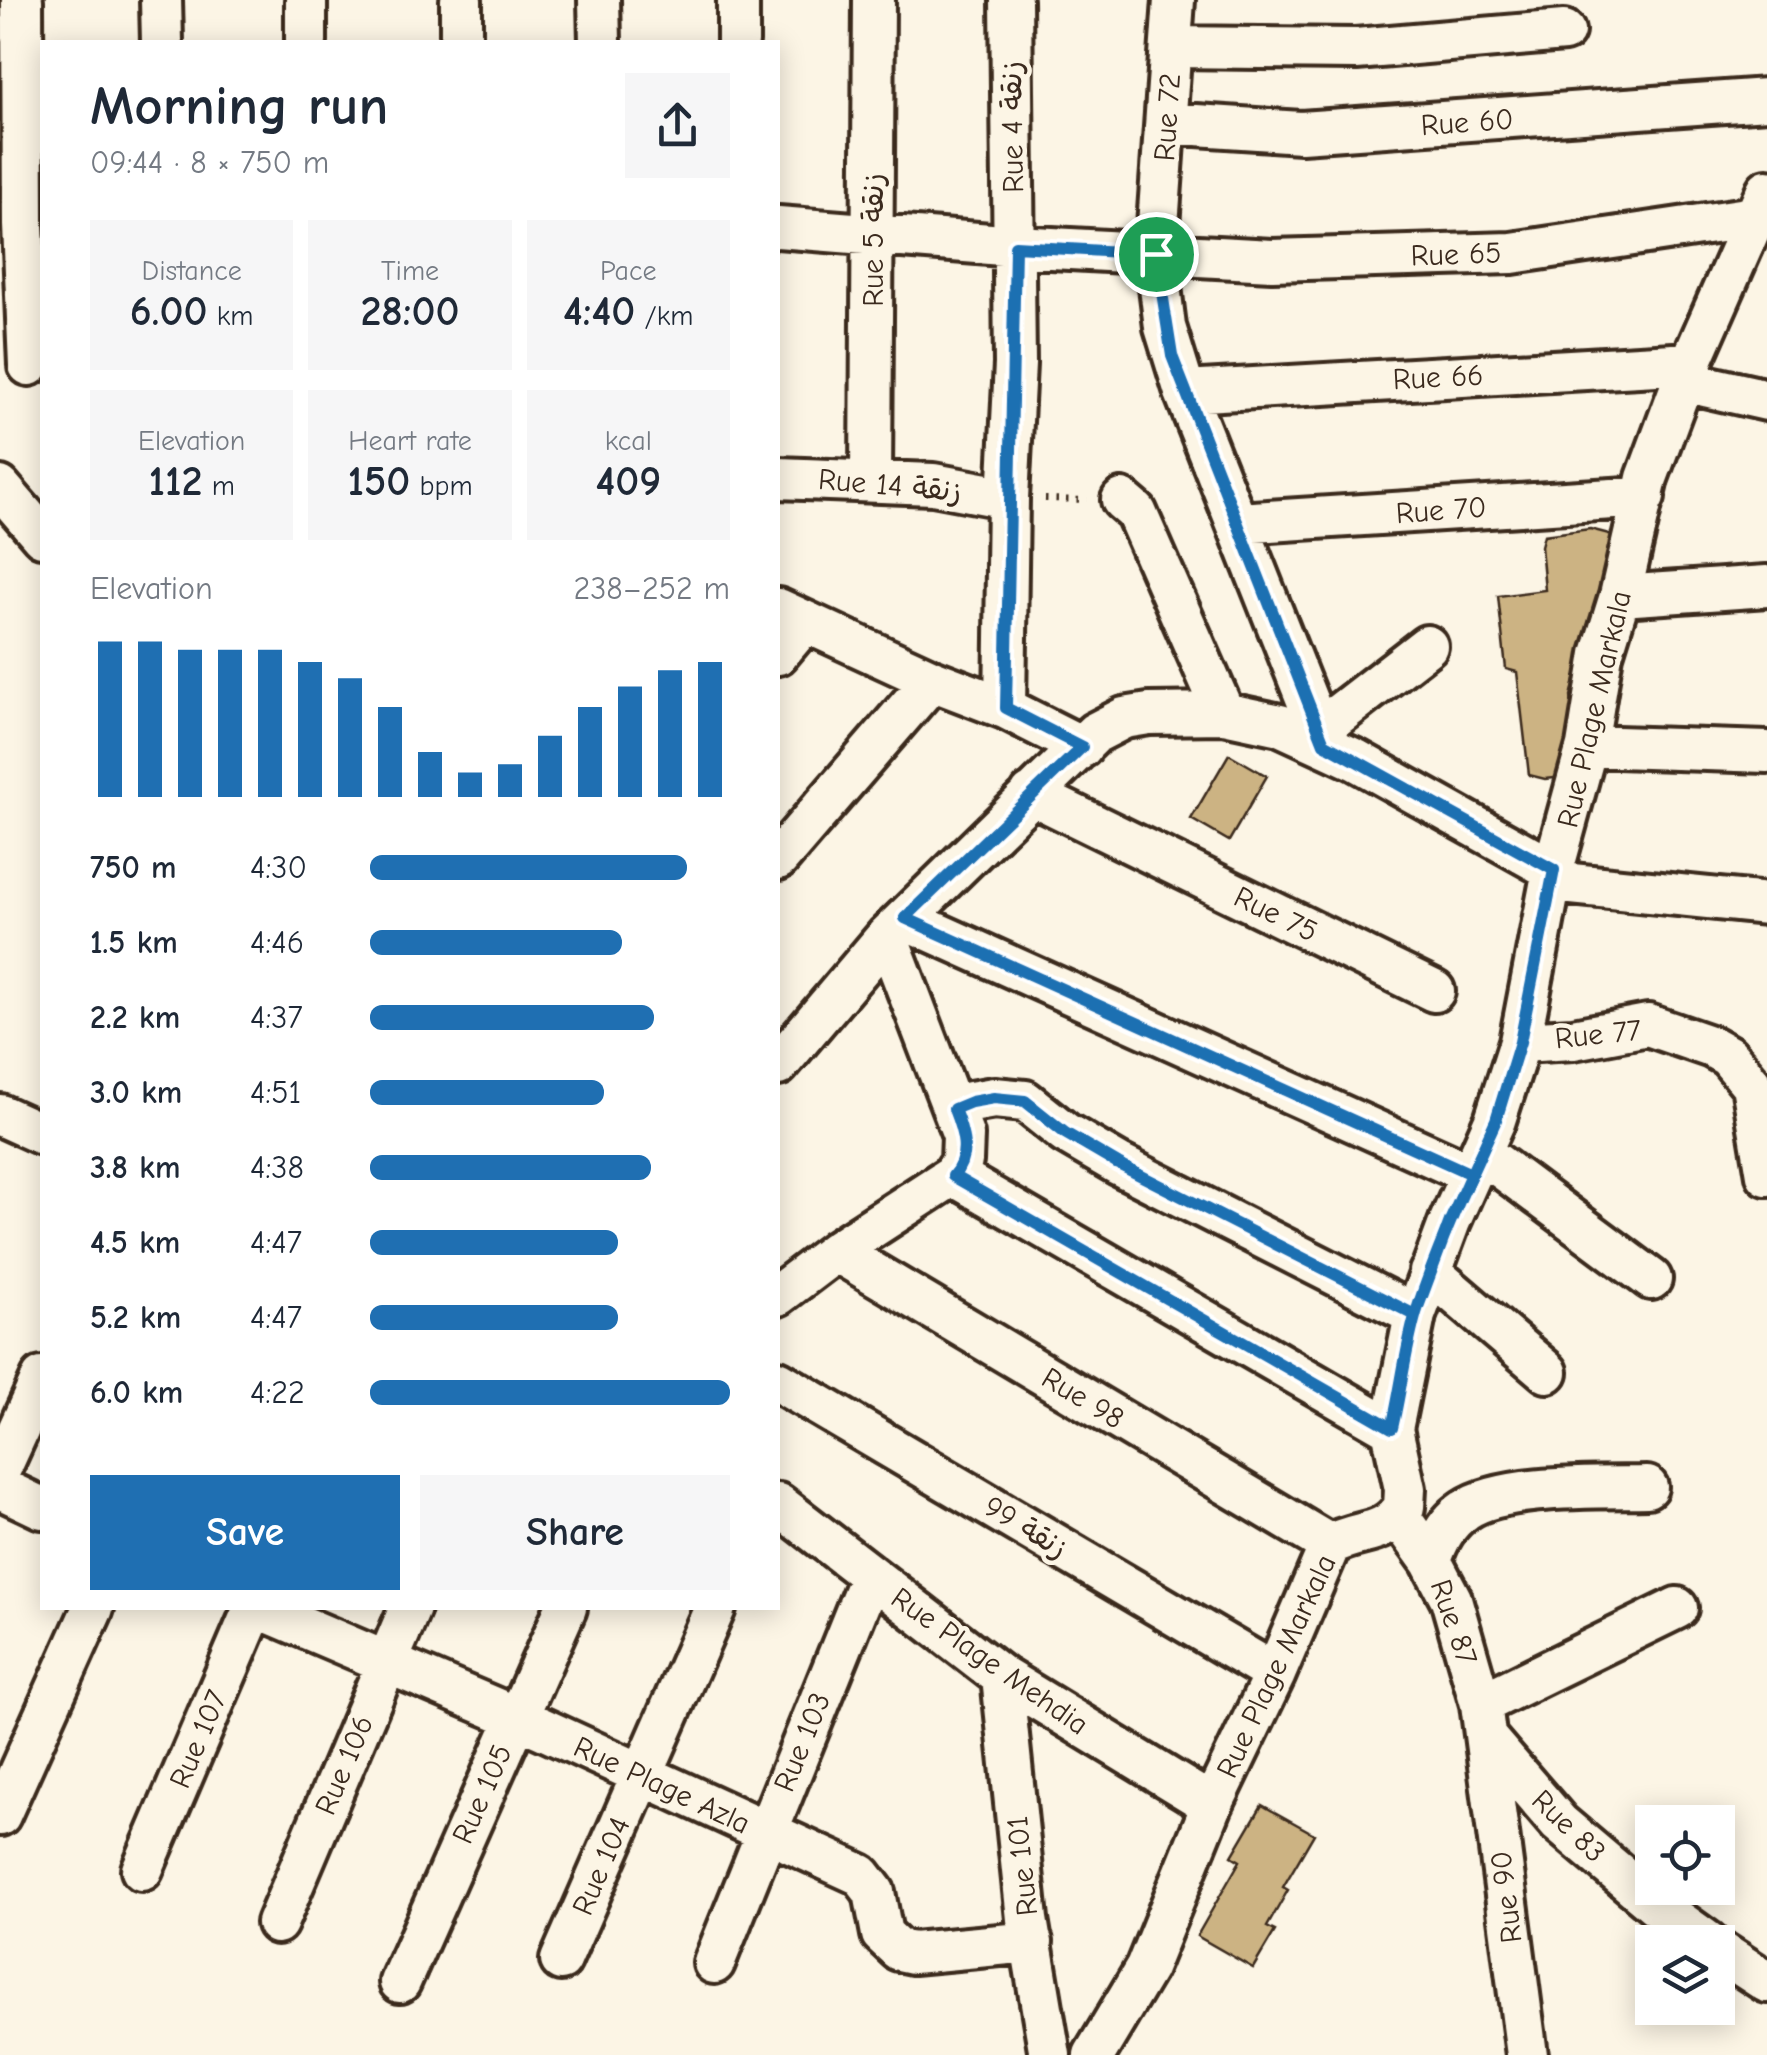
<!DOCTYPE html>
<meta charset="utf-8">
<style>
:root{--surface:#fff;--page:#f6f6f7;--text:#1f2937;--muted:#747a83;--accent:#1f6fb2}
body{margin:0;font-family:"Comic Neue","Playpen Sans Arabic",sans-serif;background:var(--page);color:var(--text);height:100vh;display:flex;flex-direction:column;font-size:38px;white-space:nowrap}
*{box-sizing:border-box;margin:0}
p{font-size:32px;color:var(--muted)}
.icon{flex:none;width:55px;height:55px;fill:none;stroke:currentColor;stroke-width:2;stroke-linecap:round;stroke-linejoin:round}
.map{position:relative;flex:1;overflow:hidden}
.side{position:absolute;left:40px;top:40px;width:740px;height:1570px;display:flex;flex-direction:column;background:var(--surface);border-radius:0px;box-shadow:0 5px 25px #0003}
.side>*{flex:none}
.fabs{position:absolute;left:1635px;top:1805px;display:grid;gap:20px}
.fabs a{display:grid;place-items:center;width:100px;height:100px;border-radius:0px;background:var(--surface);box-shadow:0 5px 25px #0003;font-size:50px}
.pin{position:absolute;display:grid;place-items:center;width:85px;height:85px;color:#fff;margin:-42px;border:5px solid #fff;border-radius:50%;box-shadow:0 2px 10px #0007}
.round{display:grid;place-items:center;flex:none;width:105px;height:105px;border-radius:0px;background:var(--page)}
.headline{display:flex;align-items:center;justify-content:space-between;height:170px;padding:0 50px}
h1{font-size:55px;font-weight:600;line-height:75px}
.stats{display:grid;grid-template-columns:repeat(3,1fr);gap:15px;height:170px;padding:10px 50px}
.stats div{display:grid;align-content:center;border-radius:0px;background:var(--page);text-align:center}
.stats b{font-size:42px;font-weight:600}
.stats small{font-size:28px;font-weight:400}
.stats p{font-size:28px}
.chart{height:280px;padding:20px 50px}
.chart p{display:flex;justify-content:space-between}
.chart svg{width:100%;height:180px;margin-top:10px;stroke:var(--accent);stroke-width:6}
.cta{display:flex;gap:20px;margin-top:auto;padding:20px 50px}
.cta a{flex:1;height:115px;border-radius:0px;background:var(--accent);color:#fff;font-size:40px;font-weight:600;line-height:115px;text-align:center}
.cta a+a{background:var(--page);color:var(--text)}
ul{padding:0 50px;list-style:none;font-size:32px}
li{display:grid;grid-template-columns:160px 120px 1fr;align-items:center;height:75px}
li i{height:25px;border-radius:12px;background:var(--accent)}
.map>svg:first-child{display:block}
.building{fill:#ccb383;stroke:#3b2a1e;stroke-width:2.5}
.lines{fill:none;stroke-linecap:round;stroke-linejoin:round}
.minor-casing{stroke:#3b2a1e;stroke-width:48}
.path{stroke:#3b2a1e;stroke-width:6;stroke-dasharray:2.5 8;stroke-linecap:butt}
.minor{stroke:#fcf5e5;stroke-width:40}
.route-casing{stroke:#fff;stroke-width:20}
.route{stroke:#1f6fb2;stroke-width:12}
.labels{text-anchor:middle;stroke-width:9;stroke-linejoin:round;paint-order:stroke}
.street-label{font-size:30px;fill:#3b2a1e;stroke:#fcf5e5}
</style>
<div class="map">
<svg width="1767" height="2055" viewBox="0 0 1767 2055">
<rect width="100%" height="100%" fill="#fcf5e5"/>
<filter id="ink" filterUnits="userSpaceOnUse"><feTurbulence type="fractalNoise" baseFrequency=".01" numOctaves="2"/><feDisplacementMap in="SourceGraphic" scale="20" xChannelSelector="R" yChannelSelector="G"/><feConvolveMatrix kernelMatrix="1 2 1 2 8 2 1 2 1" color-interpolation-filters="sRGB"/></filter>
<g filter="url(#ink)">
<path class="building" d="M 1590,529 L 1613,535 L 1613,539 L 1571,696 L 1573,716 L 1566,744 L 1568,765 L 1565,777 L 1545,779 L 1529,775 L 1517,672 L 1506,669 L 1498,596 L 1545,590 L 1541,546 L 1544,535 Z
M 1229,754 L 1267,776 L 1229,841 L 1191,819 Z
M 1262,1805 L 1314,1834 L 1283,1887 L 1288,1890 L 1267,1927 L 1275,1931 L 1253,1968 L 1197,1936 L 1240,1861 L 1232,1856 Z"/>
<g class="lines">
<g class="minor-casing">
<path id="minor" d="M 22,0 L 23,225 L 29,365
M 161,0 L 162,42
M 306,0 L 306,42
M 461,0 L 461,42
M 599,0 L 600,42
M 1011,0 L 1015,364 L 1008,498 L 1005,708 L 1082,747
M 1174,0 L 1156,254 L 1165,327 L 1185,392 L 1324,743
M 738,42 L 738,0
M 1172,47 L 1356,49 L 1564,31
M 1166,123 L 1301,132 L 1767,99
M 778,227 L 1015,246 L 1272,260 L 1512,253 L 1754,217
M 1683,381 L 1767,400
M 1185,392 L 1691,363
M 778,478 L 933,484 L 1008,498
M 871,480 L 874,0
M 0,487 L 42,536
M 1122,500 L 1136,512 L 1224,713
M 1238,523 L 1644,497
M 1620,596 L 1767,586
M 778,609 L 932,680 L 1005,708
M 778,654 L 805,622
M 1320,729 L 1427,646
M 1587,746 L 1767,752
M 1031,794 L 1434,991
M 778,859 L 932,680
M 1552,882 L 1767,904
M 905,919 L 1471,1174
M 1520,1042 L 1573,1039 L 1648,1025 L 1712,1047 L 1728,1056 L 1752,1085 L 1767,1175
M 778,1065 L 887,936 L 1095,733 L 1124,718 L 1149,714 L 1224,713 L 1280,725 L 1356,760 L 1553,870
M 954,1109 L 971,1102 L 994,1098 L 1025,1101 L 1065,1133 L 1118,1164 L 1415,1315
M 0,1115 L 42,1134
M 1482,1153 L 1651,1279
M 953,1175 L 1392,1429
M 836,1251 L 1330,1545
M 1430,1272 L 1547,1372
M 778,1295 L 836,1251 L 953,1175 L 962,1161 L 963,1135 L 887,936
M 778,1381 L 1275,1674
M 0,1470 L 42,1378
M 0,1488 L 42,1508
M 778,1504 L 1002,1677 L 1212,1805
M 1398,1515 L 1431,1561 L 1451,1599 L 1481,1704 L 1527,2055
M 1431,1561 C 1437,1541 1447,1522 1465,1510 C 1502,1484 1601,1488 1647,1487
M 259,1608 L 541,1728 L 861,1875 L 874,1892 L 882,1934 L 899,1950 L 913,1953 L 1032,1942
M 1002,1677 L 1027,1919 L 1050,2055
M 1481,1704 L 1677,1608
M 1486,1738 L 1559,1823 L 1655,1904 L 1708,1942
M 0,1815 L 93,1608
M 142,1870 L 254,1608
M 277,1923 L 410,1608
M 1718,1950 L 1767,1982
M 561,1960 L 715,1608
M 714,1963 L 870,1577
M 400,1982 L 566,1608
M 1094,2055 L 1146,1968 L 1212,1805 L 1275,1674 L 1330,1545 C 1359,1528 1382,1539 1404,1507 L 1405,1489 L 1392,1429 L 1415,1315 L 1450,1221 L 1495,1120 L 1520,1042 L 1553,870 L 1587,746 L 1602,654 L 1620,596 L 1647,478 L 1683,381 L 1767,190"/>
</g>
<path class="path" d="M 1045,499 L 1087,500"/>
<use href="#minor" class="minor"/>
</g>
</g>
<g class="lines" filter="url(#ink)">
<g class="route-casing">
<path id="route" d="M 1156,254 L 1172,356 L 1324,743 L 1554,870 L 1520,1042 L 1496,1120 L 1450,1221 L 1415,1315 L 1118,1164 L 1065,1133 L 1025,1101 L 994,1098 L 971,1102 L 954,1109 C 963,1132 971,1155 953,1176 L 1392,1428 C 1401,1390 1405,1351 1416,1313 C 1431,1265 1451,1219 1471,1174 L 905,918 L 1082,747 L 1006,708 L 1015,246 L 1156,254"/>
</g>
<use href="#route" class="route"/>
</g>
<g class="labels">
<g class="street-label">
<text transform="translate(1167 117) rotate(-86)" y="10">Rue 72</text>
<text transform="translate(1467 122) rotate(-4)" y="10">Rue 60</text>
<text transform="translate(1012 127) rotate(-91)" y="10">Rue 4 زنقة</text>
<text transform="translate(873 240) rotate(-90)" y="10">Rue 5 زنقة</text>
<text transform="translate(1456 254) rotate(-2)" y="10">Rue 65</text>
<text transform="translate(1438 377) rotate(-3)" y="10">Rue 66</text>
<text transform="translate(890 485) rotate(5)" y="10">Rue 14 زنقة</text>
<text transform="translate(1441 510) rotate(-4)" y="10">Rue 70</text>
<text transform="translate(1594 709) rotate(-77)" y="10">Rue Plage Markala</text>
<text transform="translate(1276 914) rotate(26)" y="10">Rue 75</text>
<text transform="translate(1598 1034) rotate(-6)" y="10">Rue 77</text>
<text transform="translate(1083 1398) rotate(31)" y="10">Rue 98</text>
<text transform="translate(1026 1527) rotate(31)" y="10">زنقة 99</text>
<text transform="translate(1454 1622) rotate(71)" y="10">Rue 87</text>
<text transform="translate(990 1661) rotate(35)" y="10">Rue Plage Mehdia</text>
<text transform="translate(1276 1666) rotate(-65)" y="10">Rue Plage Markala</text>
<text transform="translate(198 1739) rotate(-67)" y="10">Rue 107</text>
<text transform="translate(802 1742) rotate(-68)" y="10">Rue 103</text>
<text transform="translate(344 1765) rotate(-67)" y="10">Rue 106</text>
<text transform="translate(662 1785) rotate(25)" y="10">Rue Plage Azla</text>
<text transform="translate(482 1794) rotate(-66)" y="10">Rue 105</text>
<text transform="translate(1569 1826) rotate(44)" y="10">Rue 83</text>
<text transform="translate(601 1866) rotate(-67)" y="10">Rue 104</text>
<text transform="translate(1022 1866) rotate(-96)" y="10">Rue 101</text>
<text transform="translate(1506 1897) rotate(-97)" y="10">Rue 90</text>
</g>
</g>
</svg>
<div class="fabs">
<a><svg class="icon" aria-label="locate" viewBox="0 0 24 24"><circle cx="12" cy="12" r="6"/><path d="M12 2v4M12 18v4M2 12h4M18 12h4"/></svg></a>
<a><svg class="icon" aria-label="layers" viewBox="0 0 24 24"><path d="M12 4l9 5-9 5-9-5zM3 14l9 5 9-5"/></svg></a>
</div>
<div class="pin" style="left:1156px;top:254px;background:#1e9e55"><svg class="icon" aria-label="arrive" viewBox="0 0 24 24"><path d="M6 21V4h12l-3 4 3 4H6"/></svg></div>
<section class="side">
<div class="headline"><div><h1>Morning run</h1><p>09:44 · 8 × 750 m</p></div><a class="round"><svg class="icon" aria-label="share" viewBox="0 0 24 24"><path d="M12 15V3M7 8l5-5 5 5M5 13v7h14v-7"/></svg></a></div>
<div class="stats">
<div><p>Distance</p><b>6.00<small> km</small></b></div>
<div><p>Time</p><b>28:00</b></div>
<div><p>Pace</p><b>4:40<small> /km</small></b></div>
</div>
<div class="stats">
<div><p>Elevation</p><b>112<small> m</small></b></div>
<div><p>Heart rate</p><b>150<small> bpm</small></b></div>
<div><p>kcal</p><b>409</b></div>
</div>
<div class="chart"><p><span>Elevation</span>238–252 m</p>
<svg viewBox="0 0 160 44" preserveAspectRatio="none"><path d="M5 44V6M15 44V6M25 44V8M35 44V8M45 44V8M55 44V11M65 44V15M75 44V22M85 44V33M95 44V38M105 44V36M115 44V29M125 44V22M135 44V17M145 44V13M155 44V11"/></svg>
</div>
<ul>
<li><b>750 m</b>4:30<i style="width:88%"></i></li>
<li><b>1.5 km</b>4:46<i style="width:70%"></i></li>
<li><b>2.2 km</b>4:37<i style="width:79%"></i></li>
<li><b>3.0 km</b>4:51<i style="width:65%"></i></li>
<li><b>3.8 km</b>4:38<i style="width:78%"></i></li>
<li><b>4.5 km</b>4:47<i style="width:69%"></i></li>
<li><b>5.2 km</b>4:47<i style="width:69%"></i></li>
<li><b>6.0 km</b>4:22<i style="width:100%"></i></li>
</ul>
<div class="cta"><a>Save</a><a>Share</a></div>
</section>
</div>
